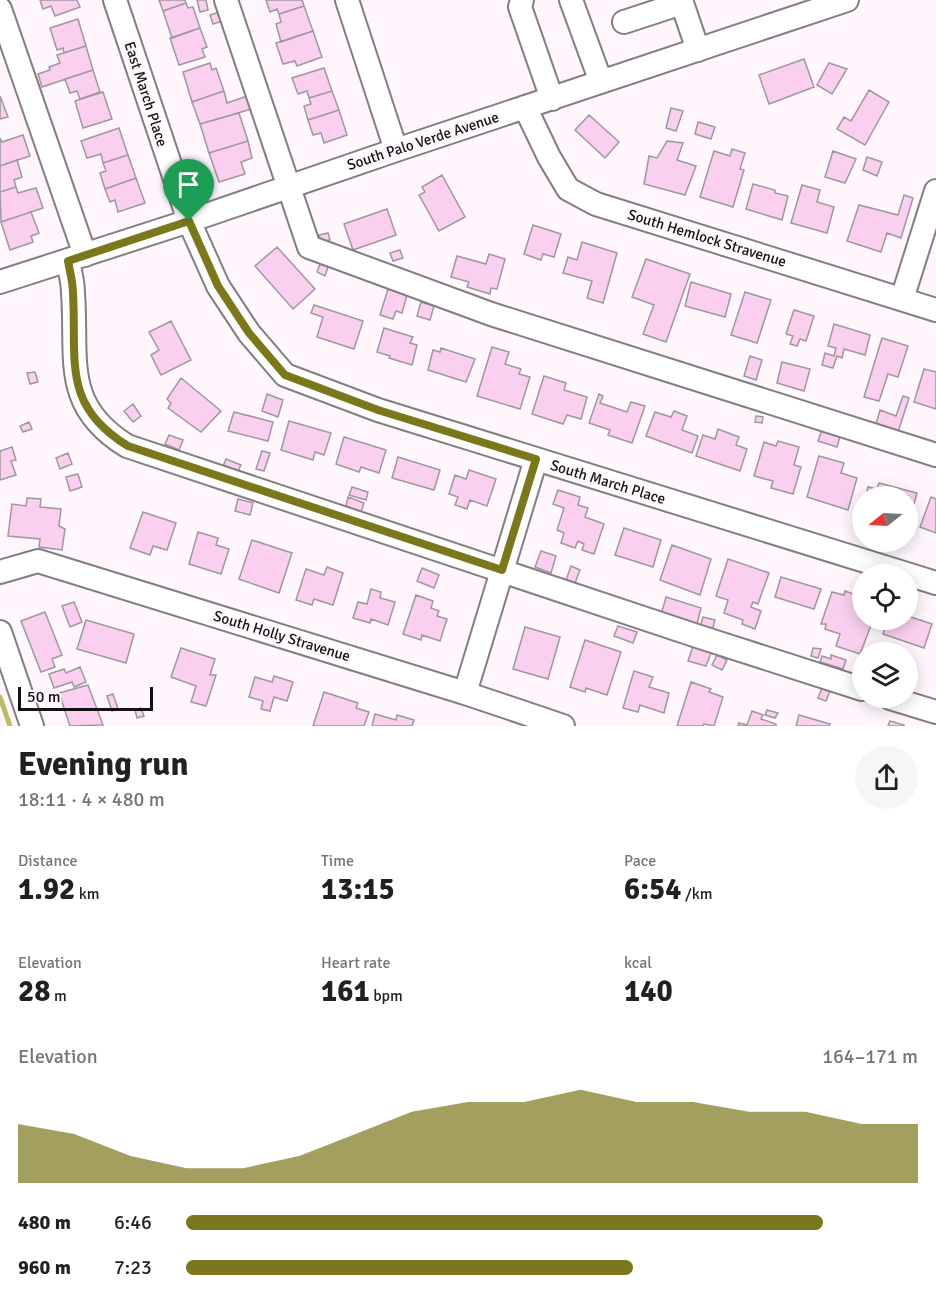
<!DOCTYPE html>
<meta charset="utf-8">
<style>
:root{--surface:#fff;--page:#f6f6f6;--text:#202124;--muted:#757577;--accent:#7b771c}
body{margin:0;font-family:Signika,sans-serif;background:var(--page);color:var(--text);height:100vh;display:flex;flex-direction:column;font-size:22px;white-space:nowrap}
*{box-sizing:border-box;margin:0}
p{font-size:20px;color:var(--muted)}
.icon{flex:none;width:33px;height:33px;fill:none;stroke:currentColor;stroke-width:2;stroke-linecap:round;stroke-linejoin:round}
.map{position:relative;height:726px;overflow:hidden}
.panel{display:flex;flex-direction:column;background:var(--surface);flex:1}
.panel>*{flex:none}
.needle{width:39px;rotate:252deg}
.fabs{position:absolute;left:852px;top:486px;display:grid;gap:12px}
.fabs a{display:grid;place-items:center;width:66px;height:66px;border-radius:50%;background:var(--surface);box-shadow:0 3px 15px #0003;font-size:30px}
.scale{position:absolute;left:18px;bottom:15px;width:135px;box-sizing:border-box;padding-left:6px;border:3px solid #141213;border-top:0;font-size:16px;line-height:21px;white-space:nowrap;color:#141213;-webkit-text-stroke:4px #fff7fd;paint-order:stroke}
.pin{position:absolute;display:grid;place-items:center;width:51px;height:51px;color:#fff;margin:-62px -26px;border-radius:50% 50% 50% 0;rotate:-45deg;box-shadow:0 0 6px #0007}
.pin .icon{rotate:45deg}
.round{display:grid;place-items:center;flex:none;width:63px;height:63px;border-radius:32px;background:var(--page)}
.head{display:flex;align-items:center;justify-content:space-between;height:102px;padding:0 18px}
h1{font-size:33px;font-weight:700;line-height:45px}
.figures{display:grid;grid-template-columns:repeat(3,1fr);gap:9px;height:102px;padding:6px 18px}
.figures div{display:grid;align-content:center}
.figures b{font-size:30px;font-weight:700}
.figures small{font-size:16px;font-weight:400}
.figures p{font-size:16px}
.chart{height:168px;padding:12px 18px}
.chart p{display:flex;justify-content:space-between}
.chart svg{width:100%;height:108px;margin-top:6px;fill:var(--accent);opacity:.7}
ul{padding:0 18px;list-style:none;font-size:20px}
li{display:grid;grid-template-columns:96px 72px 1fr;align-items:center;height:45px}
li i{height:15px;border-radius:8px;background:var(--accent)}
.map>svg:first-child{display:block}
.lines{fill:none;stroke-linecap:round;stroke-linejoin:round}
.stream{stroke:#bdbb68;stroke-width:5}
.building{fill:#facff0;stroke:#9e989d;stroke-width:1.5}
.minor-casing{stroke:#847d82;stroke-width:26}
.minor{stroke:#fff;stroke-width:22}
.route-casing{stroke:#fff;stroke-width:12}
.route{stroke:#7b771c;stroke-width:8}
.labels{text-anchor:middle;stroke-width:6;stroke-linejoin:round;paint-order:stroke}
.street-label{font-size:15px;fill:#141213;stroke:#fff7fd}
</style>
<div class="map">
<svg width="936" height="726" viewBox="0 0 936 726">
<rect width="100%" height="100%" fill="#fff7fd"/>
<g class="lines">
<path class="stream" d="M 0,697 L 10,726"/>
</g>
<path class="building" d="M 40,0 L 77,0 L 80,7 L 55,16 L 51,6 L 43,9 Z
M 159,0 L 185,0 L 186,3 L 163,11 Z
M 197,0 L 206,0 L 208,10 L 200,12 Z
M 266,0 L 302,0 L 304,6 L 279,14 L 277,9 L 270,12 Z
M 186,3 L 188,8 L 193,7 L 200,28 L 172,38 L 163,11 Z
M 304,6 L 313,31 L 281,42 L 276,24 L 281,22 L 279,14 Z
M 220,12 L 223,21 L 213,24 L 210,15 Z
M 78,19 L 86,46 L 64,53 L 63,48 L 57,50 L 50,28 Z
M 200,28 L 207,47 L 202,49 L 205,57 L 179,65 L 170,38 Z
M 313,31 L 322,57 L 297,66 L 295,61 L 283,64 L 276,43 Z
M 86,46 L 93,70 L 42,87 L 38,74 L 50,70 L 49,67 L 60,63 L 57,55 Z
M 804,59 L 814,87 L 769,104 L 759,75 Z
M 210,63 L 212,70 L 216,68 L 224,91 L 192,102 L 183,72 Z
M 829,63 L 847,69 L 832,94 L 817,85 Z
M 324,68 L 332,91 L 309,98 L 307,91 L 298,94 L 292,78 Z
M 93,70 L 100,92 L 80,99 L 77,91 L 70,93 L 65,79 Z
M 869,90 L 889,102 L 865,145 L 837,129 L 844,117 L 851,121 Z
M 224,91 L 227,103 L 250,95 L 255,108 L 200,124 L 192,102 Z
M 332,91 L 339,110 L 308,120 L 304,106 L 311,104 L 309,98 Z
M 103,92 L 112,119 L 83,128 L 75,101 Z
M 0,96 L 8,117 L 0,119 Z
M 671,108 L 683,111 L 676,131 L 666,128 Z
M 339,110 L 347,135 L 324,143 L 321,133 L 313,135 L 308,120 Z
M 239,113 L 248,141 L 209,153 L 200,124 Z
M 589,115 L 619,142 L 605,158 L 575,130 Z
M 698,122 L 715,127 L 711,139 L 695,134 Z
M 119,128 L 128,155 L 103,163 L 101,154 L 87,158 L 81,141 Z
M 23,135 L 30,156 L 0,166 L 0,138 L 2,142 Z
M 248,141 L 252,158 L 241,162 L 245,174 L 219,182 L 209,153 Z
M 667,141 L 683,143 L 677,160 L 696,166 L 685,195 L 644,184 L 649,156 L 657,158 Z
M 732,149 L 745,153 L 740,169 L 744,170 L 733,207 L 700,197 L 714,151 L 730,156 Z
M 833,151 L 856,159 L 845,183 L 825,177 Z
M 128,155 L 136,178 L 105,189 L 100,173 L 106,171 L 103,163 Z
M 867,157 L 882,162 L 877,176 L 863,170 Z
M 17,160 L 22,177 L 14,180 L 16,187 L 0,192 L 0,166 Z
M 442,175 L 465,217 L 439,231 L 419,195 L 425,192 L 422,187 Z
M 136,178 L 145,203 L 118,212 L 115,200 L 110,202 L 105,189 Z
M 753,184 L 775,190 L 775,193 L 788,196 L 782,220 L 746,209 Z
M 802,185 L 820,190 L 817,202 L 834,207 L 827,233 L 791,223 Z
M 16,187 L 18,193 L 36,188 L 43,208 L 1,222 L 0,192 Z
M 904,195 L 913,198 L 901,238 L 887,233 L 881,252 L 847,241 L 859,205 L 898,215 Z
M 387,209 L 396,235 L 353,250 L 344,224 Z
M 31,212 L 39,233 L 31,236 L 33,242 L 10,250 L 1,222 Z
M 533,225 L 561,234 L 554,257 L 543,254 L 541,260 L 524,254 Z
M 328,233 L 330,240 L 321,242 L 319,235 Z
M 582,242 L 617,253 L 603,303 L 587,298 L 592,281 L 563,273 L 568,257 L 577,260 Z
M 277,247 L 315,289 L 293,309 L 255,266 Z
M 400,250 L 403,258 L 393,261 L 390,253 Z
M 489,254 L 505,259 L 497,289 L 491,288 L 490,294 L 467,287 L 469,282 L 451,277 L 457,256 L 486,264 Z
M 646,259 L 690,274 L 666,342 L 643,334 L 654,305 L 632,297 Z
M 320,264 L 328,267 L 325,276 L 317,272 Z
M 691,282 L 731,294 L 725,317 L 685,306 Z
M 388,289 L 407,295 L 402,313 L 396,311 L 393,319 L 380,315 Z
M 745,292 L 771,300 L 757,343 L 731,335 Z
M 421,302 L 434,306 L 430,320 L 417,316 Z
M 314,305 L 363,321 L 354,349 L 317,337 L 323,317 L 311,313 Z
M 794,310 L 814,316 L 806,341 L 800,339 L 797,346 L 790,344 L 793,336 L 786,334 Z
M 171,321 L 191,360 L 161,375 L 151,355 L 159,350 L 149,332 Z
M 834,324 L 870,335 L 865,355 L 844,349 L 842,358 L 837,356 L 833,368 L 822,365 L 825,353 L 834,356 L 836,348 L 828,346 Z
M 384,328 L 413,337 L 410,343 L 417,345 L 412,365 L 389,358 L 390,356 L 377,352 Z
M 882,338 L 908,346 L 898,377 L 888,374 L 879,401 L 864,397 Z
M 492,347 L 509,352 L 505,364 L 521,369 L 519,374 L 530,377 L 520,409 L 477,396 Z
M 441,348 L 475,359 L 466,382 L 428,370 L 433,350 L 440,352 Z
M 750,356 L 762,360 L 756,380 L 744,376 Z
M 782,362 L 810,369 L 804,391 L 777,383 Z
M 924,369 L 936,372 L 936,409 L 914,402 Z
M 35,372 L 38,382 L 30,384 L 27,373 Z
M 544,376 L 566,383 L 564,390 L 587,397 L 581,419 L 567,415 L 563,424 L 532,414 Z
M 181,378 L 221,411 L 201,432 L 168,408 L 171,403 L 167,399 Z
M 267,394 L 283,400 L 278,417 L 262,411 Z
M 599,394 L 603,396 L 600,403 L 627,412 L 631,402 L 645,406 L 632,443 L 608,435 L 610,430 L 589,423 Z
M 903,396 L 909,398 L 898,432 L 876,424 L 880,410 L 896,416 Z
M 133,404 L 141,416 L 133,422 L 124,411 Z
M 674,411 L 687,416 L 682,430 L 698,436 L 692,453 L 646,436 L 655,412 L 671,417 Z
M 234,412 L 273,422 L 268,441 L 228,431 Z
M 756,416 L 763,417 L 762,423 L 755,422 Z
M 289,421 L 331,433 L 324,455 L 315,452 L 313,460 L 281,450 Z
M 29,422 L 32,429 L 23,432 L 20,426 Z
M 823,427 L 841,433 L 837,447 L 818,441 Z
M 718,429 L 739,437 L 736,445 L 747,449 L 740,471 L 696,456 L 703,435 L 715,439 Z
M 169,435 L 183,440 L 179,450 L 165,444 Z
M 344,437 L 386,450 L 379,473 L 361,467 L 359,472 L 336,464 Z
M 778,441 L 799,447 L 794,465 L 801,467 L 793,494 L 771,488 L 773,481 L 754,476 L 764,442 L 776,446 Z
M 12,447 L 16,460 L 11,461 L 16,475 L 0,480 L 0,451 Z
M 262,451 L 270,453 L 264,471 L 256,469 Z
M 68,453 L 72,464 L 60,469 L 56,458 Z
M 819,456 L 844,463 L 841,473 L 857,478 L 848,510 L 807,497 Z
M 398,457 L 440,470 L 434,490 L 392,478 Z
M 226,459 L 241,465 L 237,473 L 222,469 Z
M 469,470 L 496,479 L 487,506 L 470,500 L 467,509 L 455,505 L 458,497 L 449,494 L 455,475 L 466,479 Z
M 78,474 L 82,487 L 70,491 L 66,477 Z
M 879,483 L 917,493 L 912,511 L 915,510 L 909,533 L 908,533 L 908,496 L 866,496 L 868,487 L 877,489 Z
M 352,487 L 368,492 L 366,500 L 349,495 Z
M 558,490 L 580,497 L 578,505 L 588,508 L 585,517 L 604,524 L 594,554 L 582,550 L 584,544 L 578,541 L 575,548 L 561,543 L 564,533 L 557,530 L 564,508 L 553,504 Z
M 348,497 L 364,503 L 361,512 L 346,506 Z
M 931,497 L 936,499 L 936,533 L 920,527 Z
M 27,498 L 41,499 L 40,507 L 61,509 L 59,526 L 65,529 L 62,550 L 39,547 L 40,539 L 8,536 L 12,504 L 26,506 Z
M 238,499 L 253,503 L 250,515 L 235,511 Z
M 143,512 L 176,523 L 167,550 L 153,546 L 150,555 L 130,548 Z
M 624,528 L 661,540 L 653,567 L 615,555 Z
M 198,532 L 218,538 L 216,545 L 229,549 L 221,574 L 189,564 Z
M 252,540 L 292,553 L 279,593 L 239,579 Z
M 672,545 L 711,559 L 700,595 L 660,580 Z
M 541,551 L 556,556 L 551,573 L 535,567 Z
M 728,559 L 769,573 L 758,604 L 753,602 L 751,607 L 761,611 L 755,629 L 742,624 L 743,620 L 724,613 L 728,600 L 716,596 Z
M 571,566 L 580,570 L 575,583 L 566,580 Z
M 327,567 L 343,573 L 333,605 L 314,599 L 312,605 L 296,600 L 306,569 L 324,575 Z
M 422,568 L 439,575 L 434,588 L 417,581 Z
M 781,577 L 821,589 L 814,609 L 775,597 Z
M 371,589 L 381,592 L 380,598 L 395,602 L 388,625 L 371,619 L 370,623 L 353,618 L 358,602 L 367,604 Z
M 845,591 L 862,597 L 862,620 L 873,620 L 860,654 L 836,646 L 840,634 L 825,629 L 826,624 L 821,624 L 832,592 L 844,595 Z
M 416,595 L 433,601 L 431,608 L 439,611 L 437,616 L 447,619 L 440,641 L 422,635 L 421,640 L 403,634 Z
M 666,597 L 701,608 L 696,628 L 661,615 Z
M 74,602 L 82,622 L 70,627 L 62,606 Z
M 45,612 L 62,655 L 52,659 L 55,667 L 41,672 L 21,621 Z
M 908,616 L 932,624 L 924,648 L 883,634 L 887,620 L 908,620 Z
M 703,617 L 715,620 L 712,631 L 700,628 Z
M 86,620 L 134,634 L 126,663 L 77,649 Z
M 618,626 L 637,632 L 633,643 L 614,636 Z
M 525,627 L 560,637 L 548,679 L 513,669 Z
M 585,640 L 621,652 L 607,695 L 586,688 L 585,692 L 570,687 Z
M 693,646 L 711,653 L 706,666 L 688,661 Z
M 181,648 L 215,659 L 210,675 L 216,675 L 206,706 L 191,702 L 196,686 L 171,677 Z
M 813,648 L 821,649 L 818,658 L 811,656 Z
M 717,655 L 727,660 L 722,670 L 712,665 Z
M 831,655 L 846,660 L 843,669 L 820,662 L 822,656 L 831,659 Z
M 80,667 L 86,682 L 74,687 L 72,682 L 54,688 L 49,674 L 64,669 L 66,673 Z
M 634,671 L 653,677 L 649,687 L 669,693 L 664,713 L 640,705 L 638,712 L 623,708 Z
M 274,676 L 293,682 L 287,701 L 274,697 L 270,711 L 261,709 L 263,701 L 249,697 L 255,677 L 272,682 Z
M 691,682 L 711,689 L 709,692 L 723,697 L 714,726 L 704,724 L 703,726 L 677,726 Z
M 88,685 L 103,725 L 70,726 L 59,693 Z
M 822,688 L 830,691 L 826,701 L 818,698 Z
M 324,692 L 358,703 L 356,708 L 369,712 L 364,726 L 313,726 Z
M 113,694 L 118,709 L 112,711 L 107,696 Z
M 141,708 L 144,716 L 137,718 L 135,710 Z
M 767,710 L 778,713 L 775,718 L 765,715 Z
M 752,711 L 763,715 L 761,719 L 776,724 L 776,726 L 738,726 L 739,723 L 747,725 Z
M 375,714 L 396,720 L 397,715 L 414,720 L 412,726 L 372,726 Z
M 799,715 L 830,724 L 829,726 L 796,726 Z
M 890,721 L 904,725 L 904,726 L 888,726 Z"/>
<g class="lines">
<g class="minor-casing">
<path id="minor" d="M 115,0 L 189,221 L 218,286 L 249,333 L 285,375 L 378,410 L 936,583
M 226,0 L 309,247 L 491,314 L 936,455
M 347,0 L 396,150
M 522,0 L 520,7 L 552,99
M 571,0 L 601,82
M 0,9 L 85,255
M 624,22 L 682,3 L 698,50
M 525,107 L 549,157 L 568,189 L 596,204 L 936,310
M 68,261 C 70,272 73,282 73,293 C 78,359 61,405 127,446 L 697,636 L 862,689
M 0,282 L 189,221 L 396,150 L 847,0
M 902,299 L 936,191
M 0,572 L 38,561 L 465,693 L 563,726
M 0,632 L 32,726
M 465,693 L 536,459
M 890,698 L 936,712"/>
</g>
<use href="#minor" class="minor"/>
</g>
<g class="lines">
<g class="route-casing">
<path id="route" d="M 189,221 L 218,286 L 249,333 L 285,375 L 378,410 L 536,459 L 502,570 L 128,446 C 61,405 77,360 73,293 C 73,283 70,272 68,261 Z"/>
</g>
<use href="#route" class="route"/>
</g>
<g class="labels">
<g class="street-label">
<text transform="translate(146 94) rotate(72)" y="5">East March Place</text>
<text transform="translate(423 141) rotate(-18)" y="5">South Palo Verde Avenue</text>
<text transform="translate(707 238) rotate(17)" y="5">South Hemlock Stravenue</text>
<text transform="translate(608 482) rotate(17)" y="5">South March Place</text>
<text transform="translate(282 636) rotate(17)" y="5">South Holly Stravenue</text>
</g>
</g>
</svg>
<div class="fabs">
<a><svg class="needle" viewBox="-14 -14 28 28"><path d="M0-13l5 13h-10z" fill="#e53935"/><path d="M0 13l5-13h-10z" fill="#757577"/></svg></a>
<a><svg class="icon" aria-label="locate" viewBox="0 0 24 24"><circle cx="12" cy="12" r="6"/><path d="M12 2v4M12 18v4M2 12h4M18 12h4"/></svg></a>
<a><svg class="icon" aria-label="layers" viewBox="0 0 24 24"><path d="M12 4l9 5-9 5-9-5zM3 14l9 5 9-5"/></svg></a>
</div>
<div class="scale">50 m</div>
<div class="pin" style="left:189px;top:221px;background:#1e9e55"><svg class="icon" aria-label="arrive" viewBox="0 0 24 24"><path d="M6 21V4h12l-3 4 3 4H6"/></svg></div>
</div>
<section class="panel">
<div class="head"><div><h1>Evening run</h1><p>18:11 · 4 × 480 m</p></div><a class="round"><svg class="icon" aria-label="share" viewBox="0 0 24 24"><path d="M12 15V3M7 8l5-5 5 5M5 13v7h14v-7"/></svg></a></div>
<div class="figures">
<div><p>Distance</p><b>1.92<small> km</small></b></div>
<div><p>Time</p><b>13:15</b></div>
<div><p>Pace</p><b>6:54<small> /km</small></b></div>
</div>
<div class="figures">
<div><p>Elevation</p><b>28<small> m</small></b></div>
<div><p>Heart rate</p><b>161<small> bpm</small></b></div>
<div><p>kcal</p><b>140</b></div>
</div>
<div class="chart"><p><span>Elevation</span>164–171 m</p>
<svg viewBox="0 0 160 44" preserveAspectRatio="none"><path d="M0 44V20L10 24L20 33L30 38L40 38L50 33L60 24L70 15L80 11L90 11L100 6L110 11L120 11L130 15L140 15L150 20L160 20V44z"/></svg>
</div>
<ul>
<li><b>480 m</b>6:46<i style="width:87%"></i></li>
<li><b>960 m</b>7:23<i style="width:61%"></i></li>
</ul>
</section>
